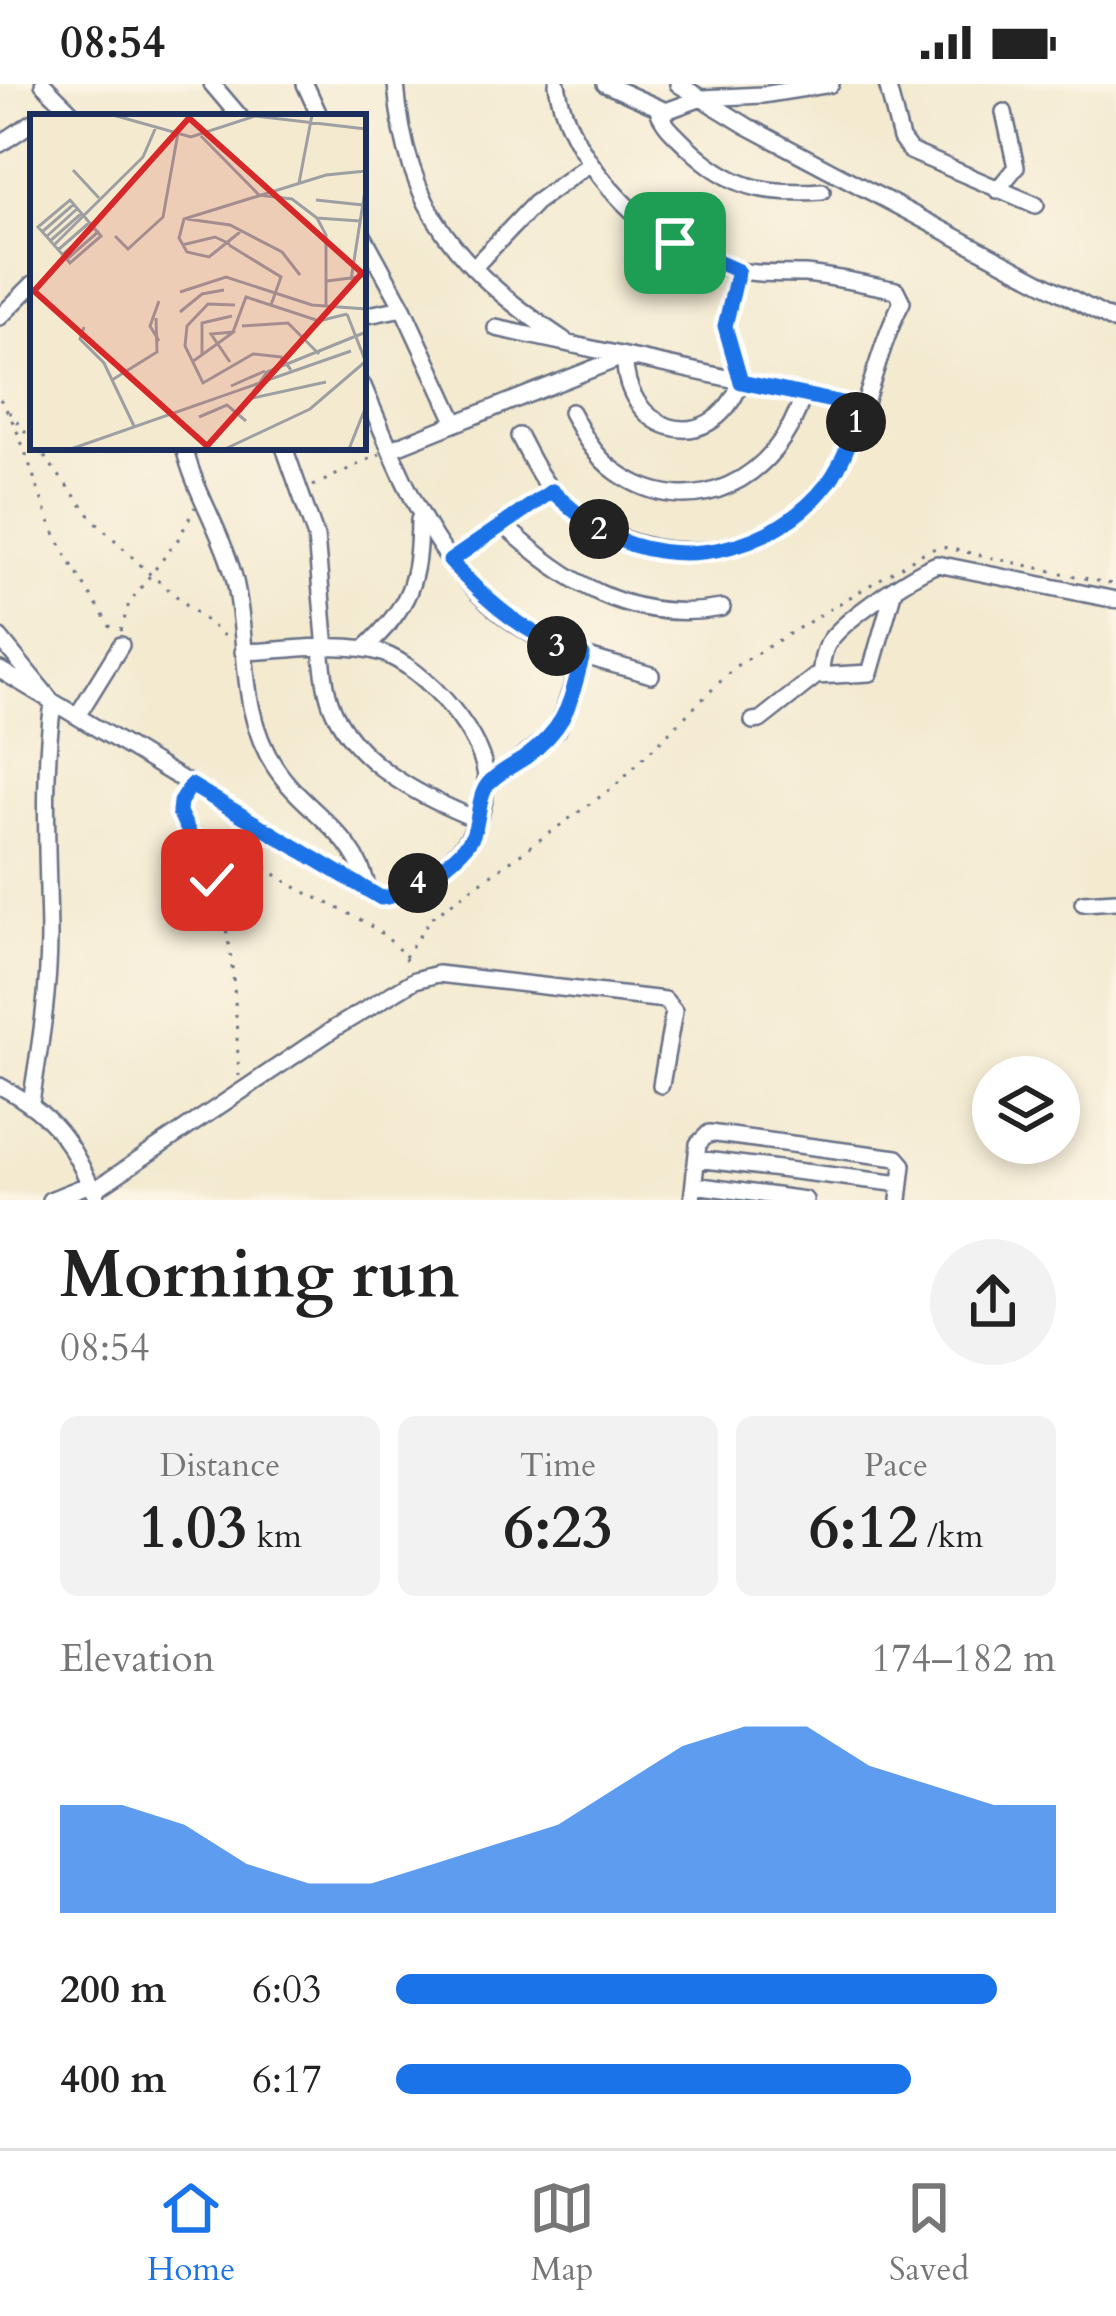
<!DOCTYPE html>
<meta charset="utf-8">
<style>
:root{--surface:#fff;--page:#f2f2f2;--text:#222;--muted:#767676;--line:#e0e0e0;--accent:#1a73e8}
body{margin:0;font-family:Cardo,serif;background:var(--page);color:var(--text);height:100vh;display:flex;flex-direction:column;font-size:45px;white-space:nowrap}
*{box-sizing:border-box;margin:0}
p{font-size:39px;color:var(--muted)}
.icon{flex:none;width:66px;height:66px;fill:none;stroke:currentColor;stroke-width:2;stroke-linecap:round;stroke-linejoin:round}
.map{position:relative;height:1116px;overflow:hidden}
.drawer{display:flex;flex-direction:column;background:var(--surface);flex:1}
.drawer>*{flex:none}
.tools{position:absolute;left:972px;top:972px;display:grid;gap:24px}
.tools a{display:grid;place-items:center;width:108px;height:108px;border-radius:50%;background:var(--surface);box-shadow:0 6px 18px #0003;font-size:60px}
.pin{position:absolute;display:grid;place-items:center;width:102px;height:102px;color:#fff;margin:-51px;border-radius:24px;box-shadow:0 6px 18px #0006}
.km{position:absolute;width:60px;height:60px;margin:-30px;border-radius:50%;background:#222;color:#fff;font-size:33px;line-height:60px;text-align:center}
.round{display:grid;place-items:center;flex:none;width:126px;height:126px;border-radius:63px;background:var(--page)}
.head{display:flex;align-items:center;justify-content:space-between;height:204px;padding:0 60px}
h1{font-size:66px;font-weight:700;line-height:90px}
.figures{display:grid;grid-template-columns:repeat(3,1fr);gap:18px;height:204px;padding:12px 60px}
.figures div{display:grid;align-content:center;border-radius:18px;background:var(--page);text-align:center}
.figures b{font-size:60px;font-weight:700}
.figures small{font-size:33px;font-weight:400}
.figures p{font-size:33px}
.chart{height:336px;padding:24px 60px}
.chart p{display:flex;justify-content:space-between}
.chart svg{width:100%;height:216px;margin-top:12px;fill:var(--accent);opacity:.7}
ul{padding:0 60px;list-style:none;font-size:39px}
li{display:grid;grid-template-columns:192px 144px 1fr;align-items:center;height:90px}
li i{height:30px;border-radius:15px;background:var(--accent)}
.status{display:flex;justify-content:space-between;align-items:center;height:84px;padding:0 60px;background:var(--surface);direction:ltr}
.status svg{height:33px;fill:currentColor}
.tab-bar{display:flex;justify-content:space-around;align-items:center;height:168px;border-top:3px solid var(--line);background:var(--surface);font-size:33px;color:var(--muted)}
.tab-bar a{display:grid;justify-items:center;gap:6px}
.tab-bar .active{color:var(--accent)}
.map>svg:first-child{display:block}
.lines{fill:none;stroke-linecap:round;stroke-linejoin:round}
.minor-casing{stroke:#677086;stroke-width:20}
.path{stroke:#677086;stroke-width:3;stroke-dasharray:3 9;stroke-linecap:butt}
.minor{stroke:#fff;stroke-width:15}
.route-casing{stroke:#fff;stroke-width:24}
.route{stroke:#1a73e8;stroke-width:15}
.inset-road{fill:none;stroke:#9d9fa2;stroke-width:3}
.view{fill:#d62828;fill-opacity:0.15;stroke:#d62828;stroke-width:6}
.inset-edge{fill:none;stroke:#1b2f5e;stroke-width:6}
</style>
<div class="status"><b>08:54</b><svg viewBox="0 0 49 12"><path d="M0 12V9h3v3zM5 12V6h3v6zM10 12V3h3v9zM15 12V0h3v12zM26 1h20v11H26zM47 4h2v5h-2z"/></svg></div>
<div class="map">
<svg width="1116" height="1116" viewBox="0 0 1116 1116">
<rect width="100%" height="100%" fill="#fcf5e5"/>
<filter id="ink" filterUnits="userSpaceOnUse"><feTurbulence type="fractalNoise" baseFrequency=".00833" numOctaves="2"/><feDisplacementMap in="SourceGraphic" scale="24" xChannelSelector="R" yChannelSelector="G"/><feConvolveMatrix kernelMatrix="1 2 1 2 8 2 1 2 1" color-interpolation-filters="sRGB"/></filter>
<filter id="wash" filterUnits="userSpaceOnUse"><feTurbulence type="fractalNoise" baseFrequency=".004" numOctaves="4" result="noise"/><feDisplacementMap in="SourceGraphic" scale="48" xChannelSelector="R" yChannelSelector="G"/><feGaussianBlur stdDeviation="2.7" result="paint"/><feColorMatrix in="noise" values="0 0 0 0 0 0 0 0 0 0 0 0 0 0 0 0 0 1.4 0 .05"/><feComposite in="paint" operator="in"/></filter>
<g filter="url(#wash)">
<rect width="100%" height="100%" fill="#f3ead0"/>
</g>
<g filter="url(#ink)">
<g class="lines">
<g class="minor-casing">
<path id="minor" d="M 43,0 L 76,33
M 212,0 L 240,33
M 305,0 L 320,33
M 396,0 C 406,128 461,187 564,256
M 605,0 L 666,27 L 702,14 L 762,11 L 831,0
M 678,0 L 747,42 L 1116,238
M 887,0 L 901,55 L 910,67 L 1036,121
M 658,26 C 664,42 676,51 688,63 C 731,104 764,111 822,107
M 0,60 L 33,38
M 997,106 L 1016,83 L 1004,28
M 363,151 L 403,224 L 456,339 L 625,272 C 622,344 708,380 741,298 L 725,242 L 738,187
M 473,184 L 535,119 L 590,79
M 363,232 L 403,224
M 0,233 L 33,200
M 496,244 L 861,323
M 363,302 C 403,394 437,496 530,549 C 567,570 611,579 651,591
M 571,328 C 582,349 595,373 615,387 C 692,443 779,394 803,311
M 519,352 C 529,371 538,391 552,407 C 626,488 762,489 828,398 C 865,348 873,273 902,218 L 896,206 C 866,200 836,193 805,190 C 784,189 762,191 741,187 C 661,174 568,79 557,0
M 184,363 C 195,409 222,448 234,493 C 250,556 237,626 275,683 C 304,728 358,749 368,807
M 284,363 L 316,453 L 326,565
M 391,365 L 456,339
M 502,439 C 566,499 631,540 722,524
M 450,477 L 552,407
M 0,554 L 53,619 C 42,697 48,773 49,851 C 49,908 40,963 31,1018
M 321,565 C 324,587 325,610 335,630 C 362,684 426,715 478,736
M 364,565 C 411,521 418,498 419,436
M 0,586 L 378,813 C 396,816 414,801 428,792 C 462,770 482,744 486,702 C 490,656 424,583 382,569 C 344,556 284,567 243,568
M 820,590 C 822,580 822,570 827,561 C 840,537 911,491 937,480 L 1116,516
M 77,632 L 121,561
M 753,637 L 760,636 L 816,592 L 870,589 L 893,509
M 486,702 L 558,645 L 583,571
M 1083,819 L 1116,817
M 0,1002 C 56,1032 70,1057 96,1113
M 697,1075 L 901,1100
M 694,1101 L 805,1116
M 93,1107 L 335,944 L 415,896 L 438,890 L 665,916 L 674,927 L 661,1001
M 50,1116 L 90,1100
M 692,1116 L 698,1060 L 709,1049 L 897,1074 L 903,1081 L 899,1116"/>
</g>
<path class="path" d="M 0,315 C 23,351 31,389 46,427 C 62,471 90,509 114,549
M 9,328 L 33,358
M 37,363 L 91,433 L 150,490 L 230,557
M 313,402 L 380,370
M 121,547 L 129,519 L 179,454 L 195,423
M 184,713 L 179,728 C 190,750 203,773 212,796 C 236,859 235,925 239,992
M 242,745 L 240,756 C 281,818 382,823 410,883
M 405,873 L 432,833 L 615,702 L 736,582 L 928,466 L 943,463 L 1116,501"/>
<use href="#minor" class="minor"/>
</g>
</g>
<g class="lines" filter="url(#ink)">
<g class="route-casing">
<path id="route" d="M 212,796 L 179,728 L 180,718 L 191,701 L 381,814 C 406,813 460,775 472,753 C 480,738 477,713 488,700 C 497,689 514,681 526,673 C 569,640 569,620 583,571 C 527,552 489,520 450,477 L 552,407 C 567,421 585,437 603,448 C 677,490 777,466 828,399 C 844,378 853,349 861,323 L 741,298 L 725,242 L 738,187 L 675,159"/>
</g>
<use href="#route" class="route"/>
</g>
<g transform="translate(30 30)">
<rect width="336" height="336" fill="#f3ead0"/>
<path class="inset-road" d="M 83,1 L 161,23 L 225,2 L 336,15M 171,22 L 229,81 L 262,85 L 287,104 L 296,121 L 296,192M 43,56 L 69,84M 269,69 L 282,1M 40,86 L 71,122 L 40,149 L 8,113 ZM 286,86 L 333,91M 287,104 L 330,107M 157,105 L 200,111 L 252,138 L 270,161M 12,118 L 44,90M 210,118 L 179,143 L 157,138 L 149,124 L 154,105 L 296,61 L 336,57M 85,122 L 98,135 L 133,103 L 148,19M 16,123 L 48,94M 20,127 L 52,99M 24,131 L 113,43 L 126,13M 152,131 L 185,123 L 200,130M 199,131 L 251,163 L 241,191M 28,136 L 60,108M 32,141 L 65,113M 36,146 L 69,117M 321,166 L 336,70M 297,167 L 336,162M 150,178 L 196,163 L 282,191 L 336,195M 129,187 L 120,212 L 129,227M 205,191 L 178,190 L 157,212 L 155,232 L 173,269 L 223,240 L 251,243 L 261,256M 150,198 L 172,180 L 194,176M 317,200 L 335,246M 212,212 L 258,209 L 289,240M 54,213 L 50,225 L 74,249 L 104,312M 172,240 L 172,209 L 202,202M 162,248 L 205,217M 200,248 L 181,220 L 203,218 L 216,183 L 289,207 L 317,200M 82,266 L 127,238 L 126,204M 201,272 L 235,257M 218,285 L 296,268M 210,298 L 237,258 L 336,218M 169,303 L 197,291 L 216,307M 41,335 L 321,237M 195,335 L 280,295 L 336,247M 319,335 L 336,292"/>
<path class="view" d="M 159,4 L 332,159 L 177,332 L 4,177 Z"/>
<rect width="336" height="336" class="inset-edge"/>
</g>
</svg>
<div class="tools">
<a><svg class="icon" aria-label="layers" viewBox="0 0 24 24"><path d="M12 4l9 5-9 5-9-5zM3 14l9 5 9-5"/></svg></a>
</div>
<div class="pin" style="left:675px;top:159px;background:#1e9e55"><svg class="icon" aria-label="arrive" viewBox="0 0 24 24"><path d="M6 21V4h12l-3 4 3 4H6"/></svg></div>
<div class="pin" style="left:212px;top:796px;background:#d93025"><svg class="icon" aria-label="check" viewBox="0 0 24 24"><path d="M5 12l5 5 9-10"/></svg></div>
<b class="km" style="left:856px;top:338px">1</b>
<b class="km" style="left:599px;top:445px">2</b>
<b class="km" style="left:557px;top:562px">3</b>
<b class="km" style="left:418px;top:799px">4</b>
</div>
<section class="drawer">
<div class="head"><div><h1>Morning run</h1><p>08:54</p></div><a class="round"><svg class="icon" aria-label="share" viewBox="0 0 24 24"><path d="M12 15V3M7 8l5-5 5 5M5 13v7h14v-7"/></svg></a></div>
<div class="figures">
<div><p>Distance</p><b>1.03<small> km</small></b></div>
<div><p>Time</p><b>6:23</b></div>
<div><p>Pace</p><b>6:12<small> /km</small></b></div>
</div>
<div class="chart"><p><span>Elevation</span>174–182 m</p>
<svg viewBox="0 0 160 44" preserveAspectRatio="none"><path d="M0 44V22L10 22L20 26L30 34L40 38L50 38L60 34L70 30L80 26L90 18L100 10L110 6L120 6L130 14L140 18L150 22L160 22V44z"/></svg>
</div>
<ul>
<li><b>200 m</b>6:03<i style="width:91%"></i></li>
<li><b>400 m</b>6:17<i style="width:78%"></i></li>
</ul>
</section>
<nav class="tab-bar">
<a class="active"><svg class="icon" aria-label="home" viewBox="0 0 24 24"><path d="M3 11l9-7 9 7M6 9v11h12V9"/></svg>Home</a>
<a><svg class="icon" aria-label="map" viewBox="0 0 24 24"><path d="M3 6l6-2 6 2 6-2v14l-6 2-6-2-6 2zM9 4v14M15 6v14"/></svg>Map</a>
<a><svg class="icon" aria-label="saved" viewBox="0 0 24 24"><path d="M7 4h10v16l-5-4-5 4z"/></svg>Saved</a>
</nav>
